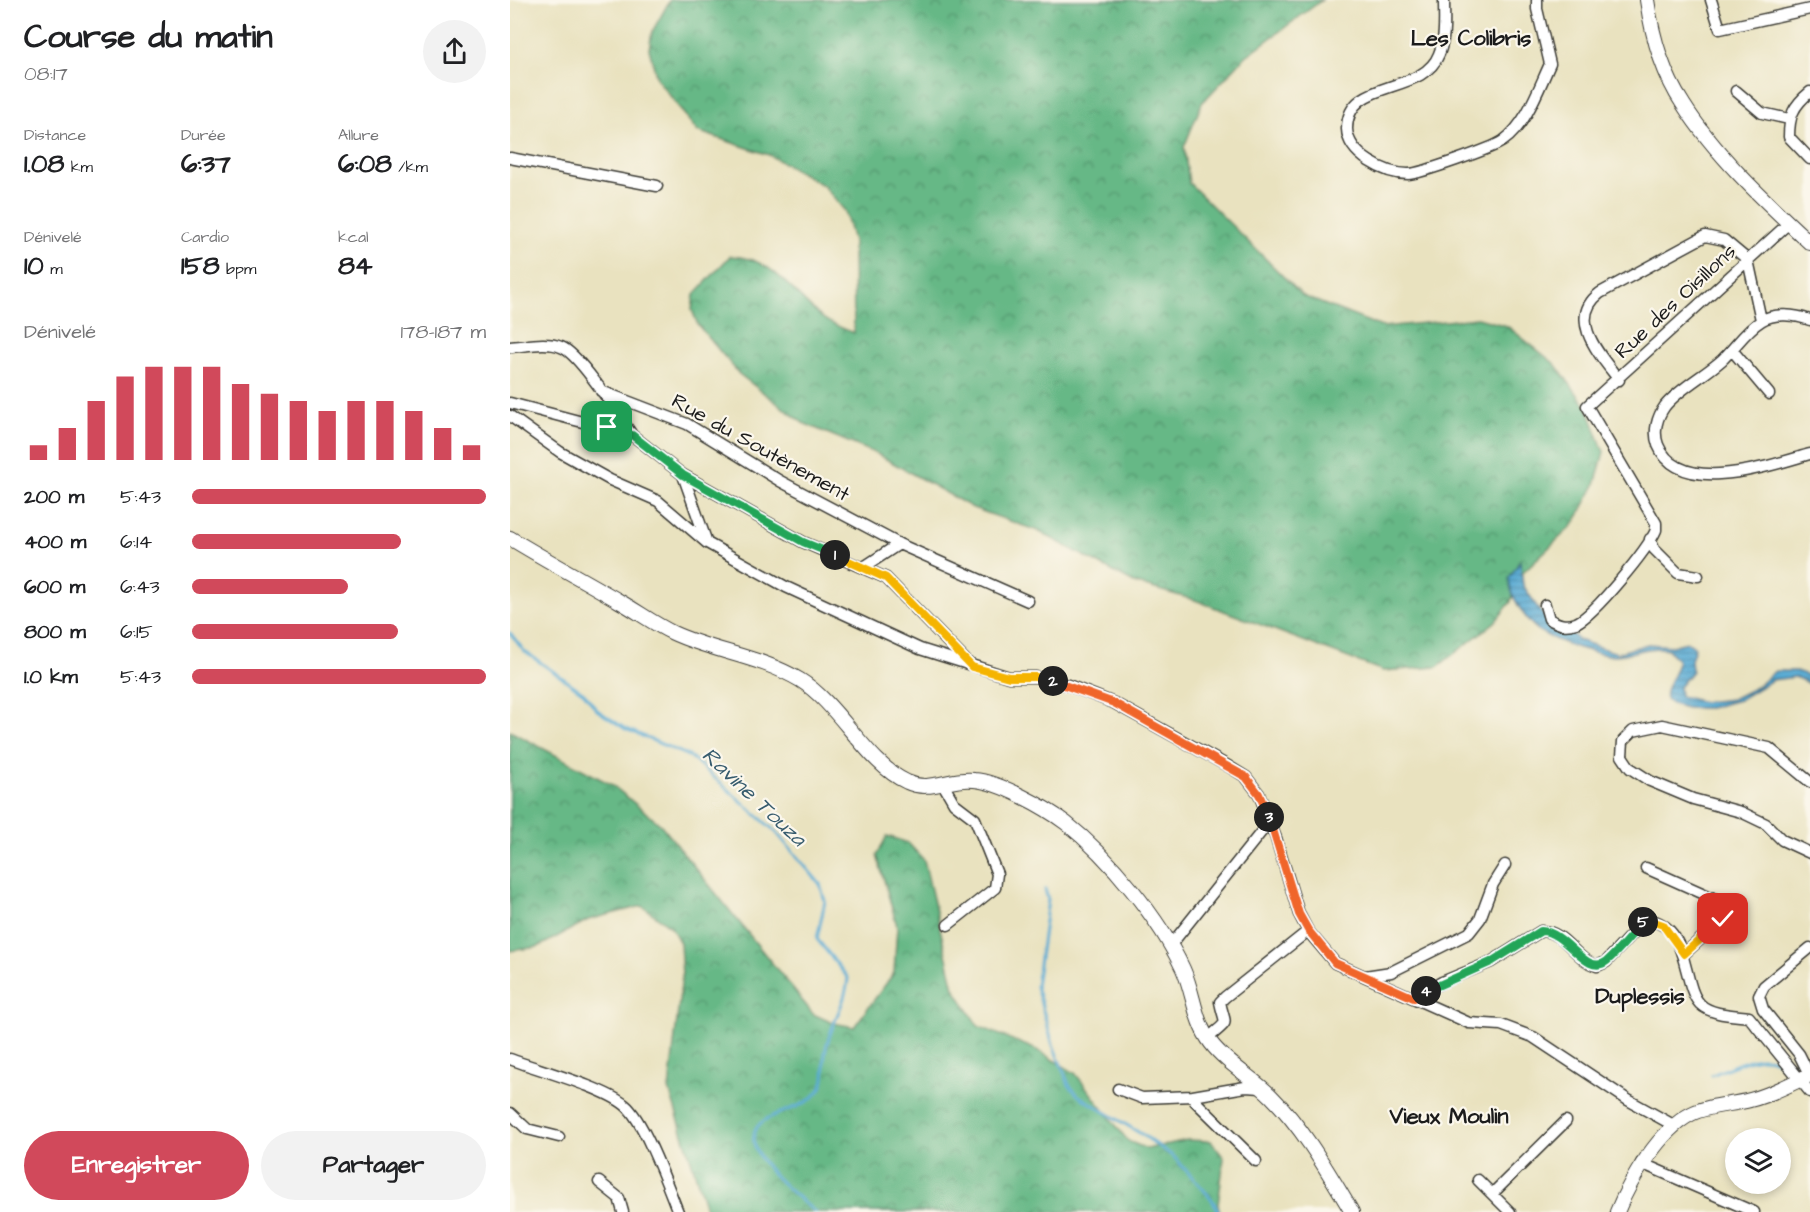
<!DOCTYPE html>
<html lang="fr">
<meta charset="utf-8">
<style>
:root{--surface:#fff;--page:#f2f2f2;--text:#202124;--muted:#757577;--accent:#d1495b}
body{margin:0;font-family:"Architects Daughter",sans-serif;background:var(--page);color:var(--text);height:100vh;display:flex;flex-direction:column;font-size:22px;white-space:nowrap}
*{box-sizing:border-box;margin:0}
p{font-size:20px;color:var(--muted)}
.icon{flex:none;width:33px;height:33px;fill:none;stroke:currentColor;stroke-width:2;stroke-linecap:round;stroke-linejoin:round}
.map{position:relative;flex:1;overflow:hidden}
.sheet{display:flex;flex-direction:column;background:var(--surface);width:510px}
.sheet>*{flex:none}
.controls{position:absolute;left:1215px;top:1128px;display:grid;gap:12px}
.controls a{display:grid;place-items:center;width:66px;height:66px;border-radius:50%;background:var(--surface);box-shadow:0 3px 9px #0003;font-size:30px}
.pin{position:absolute;display:grid;place-items:center;width:51px;height:51px;color:#fff;margin:-26px;border-radius:12px;box-shadow:0 3px 9px #0006}
.km{position:absolute;width:30px;height:30px;margin:-15px;border-radius:50%;background:#222;color:#fff;font-size:16px;line-height:30px;text-align:center}
.round{display:grid;place-items:center;flex:none;width:63px;height:63px;border-radius:32px;background:var(--page)}
.summary{display:flex;align-items:center;justify-content:space-between;height:102px;padding:0 24px}
h1{font-size:33px;font-weight:700;line-height:45px}
.figures{display:grid;grid-template-columns:repeat(3,1fr);gap:9px;height:102px;padding:6px 24px}
.figures div{display:grid;align-content:center}
.figures b{font-size:26px;font-weight:700}
.figures small{font-size:16px;font-weight:400}
.figures p{font-size:16px}
.chart{height:168px;padding:12px 24px}
.chart p{display:flex;justify-content:space-between}
.chart svg{width:100%;height:108px;margin-top:6px;stroke:var(--accent);stroke-width:6}
.primary-button{display:flex;gap:12px;margin-top:auto;padding:12px 24px}
.primary-button a{flex:1;height:69px;border-radius:36px;background:var(--accent);color:#fff;font-size:24px;font-weight:700;line-height:69px;text-align:center}
.primary-button a+a{background:var(--page);color:var(--text)}
ul{padding:0 24px;list-style:none;font-size:20px}
li{display:grid;grid-template-columns:96px 72px 1fr;align-items:center;height:45px}
li i{height:15px;border-radius:8px;background:var(--accent)}
main{display:flex;flex:1;min-height:0}
.map>svg:first-child{display:block}
.forest{fill:url(#forest-crowns);stroke:#416a51;stroke-width:1.5}
.water{fill:url(#water-rules);stroke:#3a6378;stroke-width:1.5}
.lines{fill:none;stroke-linecap:round;stroke-linejoin:round}
.stream{stroke:#58aad3;stroke-width:3}
.street-casing{stroke:#3b3a34;stroke-width:13}
.secondary-casing{stroke:#3b3a34;stroke-width:16}
.street{stroke:#fff;stroke-width:10}
.secondary{stroke:#fff;stroke-width:14}
.split-1-casing{stroke:#fff;stroke-width:12}
.split-2-casing{stroke:#fff;stroke-width:12}
.split-3-casing{stroke:#fff;stroke-width:12}
.split-4-casing{stroke:#fff;stroke-width:12}
.split-5-casing{stroke:#fff;stroke-width:12}
.split-6-casing{stroke:#fff;stroke-width:12}
.split-1{stroke:#22a559;stroke-width:8}
.split-2{stroke:#f5b400;stroke-width:8}
.split-3{stroke:#f0652b;stroke-width:8}
.split-4{stroke:#f0652b;stroke-width:8}
.split-5{stroke:#22a559;stroke-width:8}
.split-6{stroke:#f5b400;stroke-width:8}
.labels{text-anchor:middle;stroke-width:4.5;stroke-linejoin:round;paint-order:stroke}
.street-label{font-size:21px;fill:#1c1c1c;stroke:#fbf7ec}
.neighbourhood-label{font-size:22px;font-weight:bold;fill:#1c1c1c;stroke:#fbf7ec}
.water-label{font-size:22px;font-style:italic;fill:#375c6e;stroke:#fbf7ec}
</style>
<main>
<section class="sheet">
<div class="summary"><div><h1>Course du matin</h1><p>08:17</p></div><a class="round"><svg class="icon" aria-label="share" viewBox="0 0 24 24"><path d="M12 15V3M7 8l5-5 5 5M5 13v7h14v-7"/></svg></a></div>
<div class="figures">
<div><p>Distance</p><b>1.08<small> km</small></b></div>
<div><p>Durée</p><b>6:37</b></div>
<div><p>Allure</p><b>6:08<small> /km</small></b></div>
</div>
<div class="figures">
<div><p>Dénivelé</p><b>10<small> m</small></b></div>
<div><p>Cardio</p><b>158<small> bpm</small></b></div>
<div><p>kcal</p><b>84</b></div>
</div>
<div class="chart"><p><span>Dénivelé</span>178–187 m</p>
<svg viewBox="0 0 160 44" preserveAspectRatio="none"><path d="M5 44V38M15 44V31M25 44V20M35 44V10M45 44V6M55 44V6M65 44V6M75 44V13M85 44V17M95 44V20M105 44V24M115 44V20M125 44V20M135 44V24M145 44V31M155 44V38"/></svg>
</div>
<ul>
<li><b>200 m</b>5:43<i style="width:100%"></i></li>
<li><b>400 m</b>6:14<i style="width:71%"></i></li>
<li><b>600 m</b>6:43<i style="width:53%"></i></li>
<li><b>800 m</b>6:15<i style="width:70%"></i></li>
<li><b>1.0 km</b>5:43<i style="width:100%"></i></li>
</ul>
<div class="primary-button"><a>Enregistrer</a><a>Partager</a></div>
</section>
<div class="map">
<svg width="1300" height="1212" viewBox="0 0 1300 1212">
<defs>
<pattern id="forest-crowns" width="20" height="18" patternUnits="userSpaceOnUse" patternTransform="scale(1.5)"><rect width="20" height="18" fill="#66b886"/><path d="M2 6a3 3 0 1 1 6 0M12 15a3 3 0 1 1 6 0" fill="none" stroke="#53956d"/></pattern>
<pattern id="water-rules" width="6" height="5" patternUnits="userSpaceOnUse" patternTransform="scale(1.5)"><rect width="6" height="5" fill="#58aad3"/><path d="M0 2.5h6" fill="none" stroke="#488aaa"/></pattern>
</defs>
<rect width="100%" height="100%" fill="#fbf7ec"/>
<filter id="ink" filterUnits="userSpaceOnUse"><feTurbulence type="fractalNoise" baseFrequency=".0167" numOctaves="2"/><feDisplacementMap in="SourceGraphic" scale="12" xChannelSelector="R" yChannelSelector="G"/><feConvolveMatrix kernelMatrix="1 2 1 2 8 2 1 2 1" color-interpolation-filters="sRGB"/></filter>
<filter id="wash" filterUnits="userSpaceOnUse"><feTurbulence type="fractalNoise" baseFrequency=".008" numOctaves="4" result="noise"/><feDisplacementMap in="SourceGraphic" scale="24" xChannelSelector="R" yChannelSelector="G"/><feGaussianBlur stdDeviation="1.35" result="paint"/><feColorMatrix in="noise" values="0 0 0 0 0 0 0 0 0 0 0 0 0 0 0 0 0 1.4 0 .05"/><feComposite in="paint" operator="in"/></filter>
<g filter="url(#wash)">
<rect width="100%" height="100%" fill="#e9e2bf"/>
<path class="forest" d="M 160,0 L 812,0 L 735,57 L 692,103 L 674,147 L 679,183 L 793,296 L 872,327 L 968,318 L 997,326 L 1045,364 L 1077,407 L 1094,452 L 1085,485 L 1063,525 L 1013,572 L 1000,603 L 985,622 L 927,667 L 873,671 L 685,600 L 624,583 L 528,531 L 463,508 L 367,454 L 293,423 L 229,374 L 188,325 L 182,310 L 184,295 L 220,256 C 263,257 280,291 310,316 C 319,324 333,328 344,333 L 343,241 L 335,211 L 313,185 L 259,155 L 187,131 L 147,79 L 139,49 L 142,32 Z
M 0,731 L 102,785 L 151,825 L 303,1014 L 323,1023 L 344,1027 L 384,973 L 387,926 L 367,855 L 377,836 L 398,843 L 414,860 L 444,988 L 468,1026 L 527,1050 L 565,1073 L 618,1141 L 637,1149 L 677,1140 L 701,1141 L 714,1158 L 708,1205 L 710,1212 L 197,1212 L 159,1089 L 172,975 L 170,943 L 161,927 L 132,906 L 78,920 L 28,947 L 0,951 Z"/>
<path class="water" d="M 1010,561 L 1013,585 L 1029,610 L 1043,627 L 1062,634 L 1068,640 L 1107,653 L 1138,644 L 1162,646 L 1177,642 L 1185,647 L 1181,660 L 1182,671 L 1169,687 L 1170,696 L 1194,702 L 1222,699 L 1246,687 L 1265,671 L 1286,671 L 1300,676 L 1300,684 L 1285,677 L 1262,680 L 1229,700 L 1199,708 L 1177,708 L 1162,704 L 1156,699 C 1153,686 1167,675 1168,661 L 1158,649 C 1139,645 1122,655 1103,655 C 1086,655 1040,640 1028,630 C 1015,619 999,595 999,578 Z"/>
<g class="lines">
<path class="stream" d="M 0,633 L 14,651 L 74,693 L 87,710 L 114,728 L 181,757 L 266,832 L 310,884 L 315,901 L 307,939 L 338,978 C 336,1004 319,1027 315,1053 C 313,1068 318,1080 308,1092 C 295,1108 272,1110 255,1120 C 216,1144 288,1197 305,1212
M 535,889 L 538,900 L 526,986 L 543,1045 L 559,1085 L 569,1096 L 633,1135 L 664,1157 L 701,1198 L 709,1212
M 1202,1075 C 1220,1068 1254,1048 1271,1064"/>
</g>
</g>
<g filter="url(#ink)">
<g class="lines">
<g class="street-casing">
<path id="street" d="M 934,0 C 934,18 936,37 929,54 C 913,96 837,77 837,129 C 838,155 875,174 898,174 C 910,174 983,148 993,141 C 1016,125 1028,90 1040,64 L 1027,9 L 1027,0
M 1201,0 L 1210,29 L 1300,9
M 1226,91 L 1252,113 L 1279,119
M 1300,92 C 1283,106 1279,116 1279,137 L 1300,159
M 0,158 L 147,186
M 1300,320 C 1286,315 1264,312 1251,321 C 1236,330 1225,348 1212,360 C 1194,376 1170,388 1155,406 C 1147,417 1143,432 1148,445 C 1170,498 1261,465 1300,454
M 0,347 C 16,346 36,341 51,347 C 69,353 110,417 122,435
M 1222,350 L 1259,394
M 1109,380 C 1090,355 1056,319 1090,293 L 1195,236 L 1214,240 L 1238,260 L 1251,320
M 91,391 L 177,424 L 270,481 L 389,544 L 518,601
M 0,403 L 122,435 L 173,475 L 293,542 L 376,578 L 459,664
M 0,416 L 50,452 L 100,480 L 148,501 L 197,543 L 276,587 L 410,649 L 499,677 L 526,677 L 558,685 L 604,703 L 718,766 L 736,777 L 749,794 L 766,838 L 789,914 L 798,931 L 825,963 L 959,1023 L 991,1025 L 1023,1037 L 1118,1100 L 1165,1126
M 173,475 L 196,540
M 1140,539 L 1144,549 L 1168,573 L 1188,576
M 354,567 L 389,544
M 1035,605 L 1039,619 C 1048,624 1055,627 1066,623 C 1084,615 1138,549 1146,530 L 1146,523 L 1077,406 L 1279,223
M 1300,782 L 1259,748 L 1152,725 L 1123,731 L 1113,741 L 1112,756 L 1120,768 L 1140,781 L 1183,799 L 1231,812 L 1256,824 L 1272,840 L 1300,853
M 433,784 L 444,803 L 465,819 L 487,874 L 485,888 L 438,925
M 1136,868 L 1212,902 L 1217,911 L 1213,919 L 1174,954
M 660,946 L 760,821
M 855,976 L 881,972 L 959,933 L 970,919 L 983,884 L 995,865
M 904,998 L 932,982 L 981,962 L 1031,931 C 1056,931 1064,959 1087,966 L 1096,962 L 1136,919 C 1181,925 1171,984 1190,1004 C 1201,1015 1224,1015 1239,1017 L 1300,1092
M 698,1038 C 721,1019 715,1027 710,1002 L 715,997 L 798,931
M 0,1059 C 29,1070 93,1087 115,1105 C 134,1120 158,1187 168,1212
M 1300,1076 L 1289,1054 L 1253,1009 L 1249,996 L 1254,986 L 1300,948
M 608,1089 L 632,1098 L 683,1096
M 0,1113 L 17,1129 L 49,1137
M 746,1161 L 685,1101 L 683,1096 L 735,1087 L 752,1088
M 1131,1163 L 1244,1212
M 968,1180 L 1000,1212
M 89,1182 L 109,1198 L 113,1212
M 982,1194 L 1056,1121"/>
</g>
<g class="secondary-casing">
<path id="secondary" d="M 1137,0 C 1142,35 1153,74 1173,104 C 1206,156 1255,201 1300,243
M 0,538 C 36,560 73,580 109,601 C 127,611 144,624 163,633 C 204,652 250,656 290,680 C 329,704 358,765 397,782 C 420,793 440,777 464,780 C 490,782 535,807 556,823 C 599,857 650,919 673,969 C 684,993 684,1021 701,1043 C 717,1064 742,1077 761,1096 C 794,1129 818,1172 842,1212
M 1107,1212 C 1120,1180 1150,1130 1181,1114 C 1198,1105 1222,1105 1240,1100 C 1261,1095 1280,1084 1300,1075"/>
</g>
<use href="#street" class="street"/>
<use href="#secondary" class="secondary"/>
</g>
</g>
<g class="lines" filter="url(#ink)">
<g class="split-1-casing">
<path id="split-1" d="M 97,427 L 122,435 L 173,475 L 293,542 L 325,555"/>
</g>
<g class="split-2-casing">
<path id="split-2" d="M 325,555 L 376,578 L 462,667 L 499,677 L 526,677 L 543,681"/>
</g>
<g class="split-3-casing">
<path id="split-3" d="M 543,681 L 604,703 L 736,777 L 749,794 L 759,817"/>
</g>
<g class="split-4-casing">
<path id="split-4" d="M 759,817 L 789,914 L 798,930 L 825,963 L 904,998 L 916,991"/>
</g>
<g class="split-5-casing">
<path id="split-5" d="M 916,991 L 981,962 L 1031,931 C 1057,931 1076,978 1097,961 C 1110,950 1121,935 1133,922"/>
</g>
<g class="split-6-casing">
<path id="split-6" d="M 1133,922 L 1136,919 L 1153,925 L 1174,954 L 1213,919"/>
</g>
<use href="#split-1" class="split-1"/>
<use href="#split-2" class="split-2"/>
<use href="#split-3" class="split-3"/>
<use href="#split-4" class="split-4"/>
<use href="#split-5" class="split-5"/>
<use href="#split-6" class="split-6"/>
</g>
<g class="labels">
<g class="street-label">
<text transform="translate(1165 301) rotate(-43)" y="7">Rue des Oisillons</text>
<text transform="translate(251 447) rotate(29)" y="7">Rue du Soutènement</text>
</g>
<g class="neighbourhood-label">
<text x="961" y="45">Les Colibris</text>
<text x="1130" y="1003">Duplessis</text>
<text x="939" y="1123">Vieux Moulin</text>
</g>
<g class="water-label">
<text transform="translate(245 796) rotate(43)" y="8">Ravine Touza</text>
</g>
</g>
</svg>
<div class="controls">
<a><svg class="icon" aria-label="layers" viewBox="0 0 24 24"><path d="M12 4l9 5-9 5-9-5zM3 14l9 5 9-5"/></svg></a>
</div>
<div class="pin" style="left:97px;top:427px;background:#1e9e55"><svg class="icon" aria-label="arrive" viewBox="0 0 24 24"><path d="M6 21V4h12l-3 4 3 4H6"/></svg></div>
<div class="pin" style="left:1213px;top:919px;background:#d93025"><svg class="icon" aria-label="check" viewBox="0 0 24 24"><path d="M5 12l5 5 9-10"/></svg></div>
<b class="km" style="left:325px;top:555px">1</b>
<b class="km" style="left:543px;top:681px">2</b>
<b class="km" style="left:759px;top:817px">3</b>
<b class="km" style="left:916px;top:991px">4</b>
<b class="km" style="left:1133px;top:922px">5</b>
</div>
</main>
